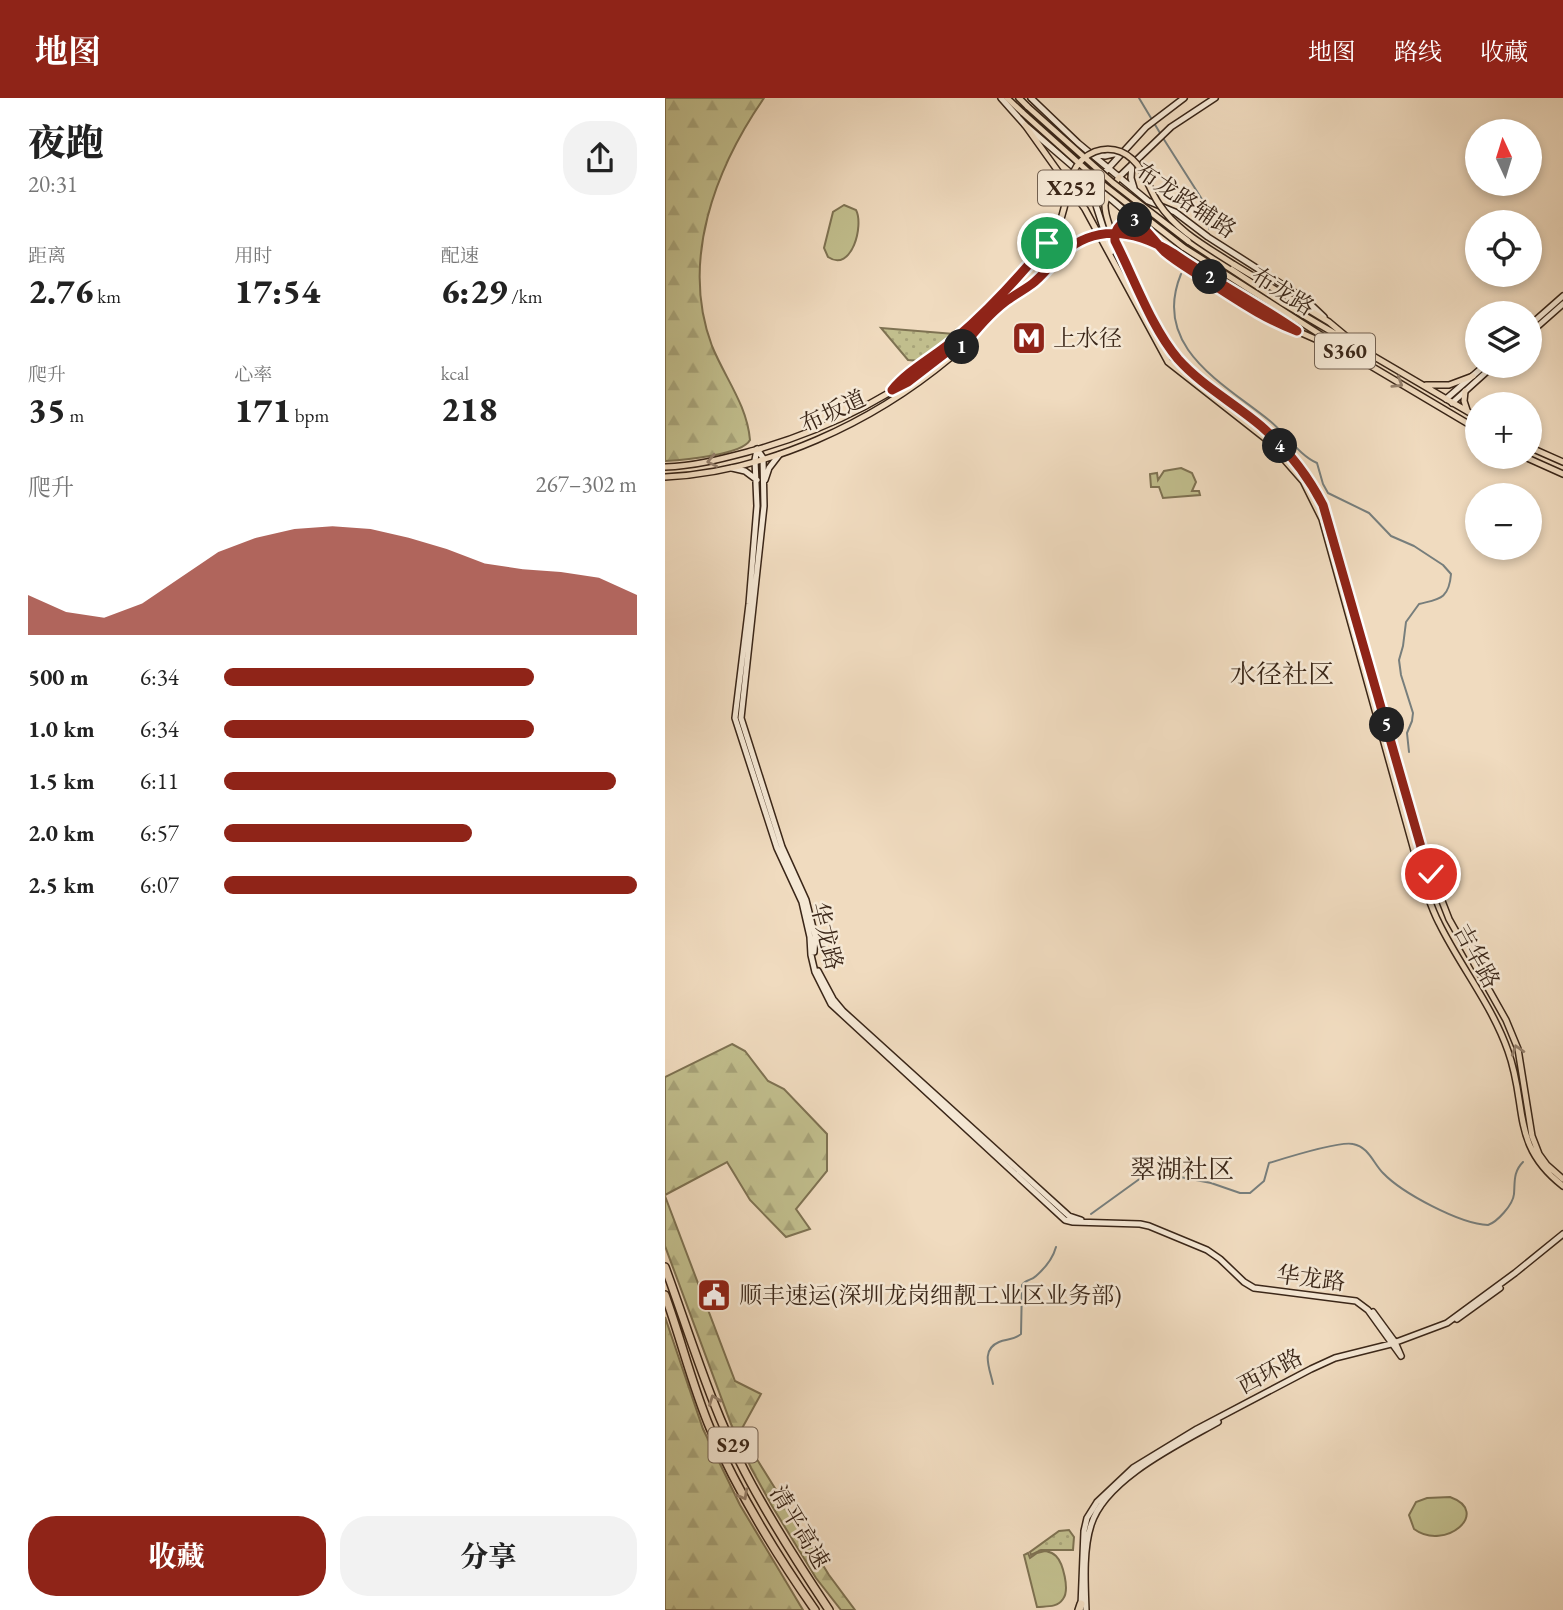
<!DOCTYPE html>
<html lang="zh">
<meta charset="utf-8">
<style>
:root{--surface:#fff;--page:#f2f2f2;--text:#222;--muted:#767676;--accent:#8f2418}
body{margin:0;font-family:"EB Garamond","Noto Serif SC",serif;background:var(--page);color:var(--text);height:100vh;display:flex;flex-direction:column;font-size:26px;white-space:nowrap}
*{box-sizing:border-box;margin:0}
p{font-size:23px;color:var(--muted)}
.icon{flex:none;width:38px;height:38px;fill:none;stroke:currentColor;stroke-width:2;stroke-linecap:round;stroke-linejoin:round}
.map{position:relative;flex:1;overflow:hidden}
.side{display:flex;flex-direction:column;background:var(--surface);width:665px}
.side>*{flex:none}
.needle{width:46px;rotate:356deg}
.tools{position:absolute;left:800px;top:21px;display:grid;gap:14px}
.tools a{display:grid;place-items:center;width:77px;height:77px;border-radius:50%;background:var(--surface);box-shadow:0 4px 10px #0003;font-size:35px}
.pin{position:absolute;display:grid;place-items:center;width:60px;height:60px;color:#fff;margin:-30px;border:4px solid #fff;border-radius:50%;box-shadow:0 2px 7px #0007}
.km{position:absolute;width:35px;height:35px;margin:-18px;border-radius:50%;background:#222;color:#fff;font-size:19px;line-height:35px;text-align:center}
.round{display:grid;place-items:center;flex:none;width:74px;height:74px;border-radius:28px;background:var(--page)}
.headline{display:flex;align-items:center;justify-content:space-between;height:119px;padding:0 28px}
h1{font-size:38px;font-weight:800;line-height:52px}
.metrics{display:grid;grid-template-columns:repeat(3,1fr);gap:10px;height:119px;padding:7px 28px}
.metrics div{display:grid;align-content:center}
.metrics b{font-size:35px;font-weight:800}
.metrics small{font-size:19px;font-weight:400}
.metrics p{font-size:19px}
.chart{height:196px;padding:14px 28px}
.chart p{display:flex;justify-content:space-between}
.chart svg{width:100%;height:126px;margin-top:7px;fill:var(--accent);opacity:.7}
.cta{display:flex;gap:14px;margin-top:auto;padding:14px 28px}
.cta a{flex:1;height:80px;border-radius:28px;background:var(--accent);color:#fff;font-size:28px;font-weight:800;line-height:80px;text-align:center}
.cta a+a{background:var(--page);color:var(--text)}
ul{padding:0 28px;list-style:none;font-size:23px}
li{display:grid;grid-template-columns:112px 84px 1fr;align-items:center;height:52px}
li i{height:18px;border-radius:9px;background:var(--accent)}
header{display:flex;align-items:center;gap:42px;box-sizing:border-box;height:98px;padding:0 35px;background:var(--accent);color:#fff}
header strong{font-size:33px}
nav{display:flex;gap:38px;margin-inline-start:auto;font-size:24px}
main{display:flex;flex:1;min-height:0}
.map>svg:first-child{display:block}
.green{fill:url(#green-dots);stroke:#7e7252;stroke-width:2}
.forest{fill:url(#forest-firs);stroke:#7e7252;stroke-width:2}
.pitch{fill:#c1be8d;stroke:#7e7252;stroke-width:2}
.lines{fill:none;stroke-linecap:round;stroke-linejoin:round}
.stream{stroke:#777e7c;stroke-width:2}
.secondary-casing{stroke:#3a2618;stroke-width:8}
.primary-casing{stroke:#3a2618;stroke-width:8}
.highway-casing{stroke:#3a2618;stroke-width:10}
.secondary{stroke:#f5e8d5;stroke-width:5}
.primary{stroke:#f0dbbf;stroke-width:5}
.highway{stroke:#f0dbbf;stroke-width:7}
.primary-bridge-casing{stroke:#3a2618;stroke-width:8;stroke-linecap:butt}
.primary-bridge{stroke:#f0dbbf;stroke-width:5}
.oneway{stroke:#95806c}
.route-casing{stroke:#fff;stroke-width:14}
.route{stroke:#8f2418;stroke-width:9}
.labels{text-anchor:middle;stroke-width:5;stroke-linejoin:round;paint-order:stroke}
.shield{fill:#f5e8d5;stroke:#726051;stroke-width:2}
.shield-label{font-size:21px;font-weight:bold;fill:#3a2618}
.street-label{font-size:23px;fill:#3a2618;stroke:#f5e8d5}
.poi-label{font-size:23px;fill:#3a2618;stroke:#f5e8d5;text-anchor:start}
.quarter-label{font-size:26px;fill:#3a2618;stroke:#f5e8d5}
</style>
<header>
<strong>地图</strong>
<nav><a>地图</a><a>路线</a><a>收藏</a></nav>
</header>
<main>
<section class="side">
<div class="headline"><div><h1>夜跑</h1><p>20:31</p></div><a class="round"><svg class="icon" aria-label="share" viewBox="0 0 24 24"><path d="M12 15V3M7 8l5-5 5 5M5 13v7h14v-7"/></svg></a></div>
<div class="metrics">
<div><p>距离</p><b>2.76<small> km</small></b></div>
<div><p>用时</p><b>17:54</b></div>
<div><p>配速</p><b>6:29<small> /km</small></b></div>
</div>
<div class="metrics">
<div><p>爬升</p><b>35<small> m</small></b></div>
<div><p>心率</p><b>171<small> bpm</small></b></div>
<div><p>kcal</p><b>218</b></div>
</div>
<div class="chart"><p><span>爬升</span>267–302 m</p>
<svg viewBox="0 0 160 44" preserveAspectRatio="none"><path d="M0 44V30L10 36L20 38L30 33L40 24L50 15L60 10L70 7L80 6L90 7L100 10L110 14L120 19L130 21L140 22L150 24L160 30V44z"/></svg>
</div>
<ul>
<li><b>500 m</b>6:34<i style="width:75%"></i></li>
<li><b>1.0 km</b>6:34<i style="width:75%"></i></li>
<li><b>1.5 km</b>6:11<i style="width:95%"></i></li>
<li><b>2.0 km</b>6:57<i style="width:60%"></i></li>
<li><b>2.5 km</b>6:07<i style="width:100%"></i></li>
</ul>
<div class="cta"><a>收藏</a><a>分享</a></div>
</section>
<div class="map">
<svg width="898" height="1512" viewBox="0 0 898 1512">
<defs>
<pattern id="green-dots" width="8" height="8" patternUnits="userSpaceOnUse" patternTransform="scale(1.75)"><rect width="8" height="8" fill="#c1be8d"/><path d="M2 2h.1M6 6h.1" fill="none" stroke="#a7a379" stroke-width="1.8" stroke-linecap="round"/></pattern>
<pattern id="forest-firs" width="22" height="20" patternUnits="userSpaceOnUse" patternTransform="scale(1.75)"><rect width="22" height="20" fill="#c1be8d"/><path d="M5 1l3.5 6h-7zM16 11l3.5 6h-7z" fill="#a7a379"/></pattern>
</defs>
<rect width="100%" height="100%" fill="#f0dbbf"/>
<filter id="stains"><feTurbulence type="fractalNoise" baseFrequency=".00286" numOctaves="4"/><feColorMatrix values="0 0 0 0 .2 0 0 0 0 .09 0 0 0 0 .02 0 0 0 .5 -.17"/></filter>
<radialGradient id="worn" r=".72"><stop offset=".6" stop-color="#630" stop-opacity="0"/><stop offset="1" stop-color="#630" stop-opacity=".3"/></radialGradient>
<path class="green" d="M 216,230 L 290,236 L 254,263 L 243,262 Z
M 404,1432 L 409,1439 L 408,1452 L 376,1452 L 366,1457 L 365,1454 L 394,1433 Z"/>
<path class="forest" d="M 0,0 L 99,0 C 50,71 15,163 47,248 C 60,280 82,307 85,342 C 77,357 18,362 0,363 Z
M 67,946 L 80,953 L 103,983 L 119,991 L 162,1036 L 162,1073 L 131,1111 L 145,1131 L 121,1139 L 85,1102 L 62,1064 L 0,1097 L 0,979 Z
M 0,1098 L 70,1283 L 96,1296 L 75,1334 L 164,1477 L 190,1512 L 176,1512 L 151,1480 L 107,1408 L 86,1370 L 66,1326 L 0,1148 Z
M 0,1219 L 38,1331 L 75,1407 L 138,1512 L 0,1512 Z"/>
<path class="pitch" d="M 179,107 L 191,112 C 199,127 187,175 163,159 L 159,150 L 168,114 Z
M 516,370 L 527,375 L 531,384 L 527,393 L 534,393 L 535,397 L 498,400 L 494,389 L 486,389 L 485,376 L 492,375 L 493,382 L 499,373 Z
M 785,1399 C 827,1414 780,1454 749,1431 L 744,1417 L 751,1404 L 762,1400 Z
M 380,1453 C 385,1454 387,1454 391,1458 C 398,1465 405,1492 398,1501 C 392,1510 381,1508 372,1509 L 359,1457 L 363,1455 L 365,1460 L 372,1455 Z"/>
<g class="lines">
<path class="stream" d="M 474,0 L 495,35
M 498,40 L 540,106 L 544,116 L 544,131
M 516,176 C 486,249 558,285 605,323 C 621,336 634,357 652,365 L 658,386 L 663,395 L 704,415 L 726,438 L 749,448 L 778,467 L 786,476 C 784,502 773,501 754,506 L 741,524 L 738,548 L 734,562 L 736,577 L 748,615 L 747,623 L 742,635 L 744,654
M 500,1076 L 546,1085 L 575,1095 L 585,1095 L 599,1083 L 604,1065 C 620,1060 675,1043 688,1046 C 704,1049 708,1065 718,1075 C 737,1095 795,1126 823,1127 C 832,1124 848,1107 849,1096 C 850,1084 848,1074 858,1064
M 426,1116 L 480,1077
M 328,1286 C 325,1271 315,1252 334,1244 C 342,1241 349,1242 356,1236 L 357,1187 C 361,1181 366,1183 371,1178 C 379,1171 388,1160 391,1149"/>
<g class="secondary-casing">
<path id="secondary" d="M 336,0 L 360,27 L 475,126 L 500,154 L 595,216 L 626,231
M 366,0 L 413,45 L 483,103 L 510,114 L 543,139 L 640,201 L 659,219
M 429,56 L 440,58 L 453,55
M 467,66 L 466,80 L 469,90
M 454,79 L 506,29 L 550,0
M 450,140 C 451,128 459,121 470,122
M 446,154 L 428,98 L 428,87 L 481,29 L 519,0
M 864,228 L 898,198
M 864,236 L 898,206
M 781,301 L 819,268
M 787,305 L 828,268
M 92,351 L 90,362 L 92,408 L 84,506 L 70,620 L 112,750 L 137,804 L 145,839 L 146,857 L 150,874 L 166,906 L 400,1122 L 408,1124 L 475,1126 L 484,1128 L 542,1152 L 555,1161 L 579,1184 L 589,1190 L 691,1203 L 703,1212 L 736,1258
M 92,351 L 98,360 L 99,408 L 76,620 L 117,749 L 141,802 L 150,838 L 149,854
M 67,370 L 80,373 L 92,382
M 100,382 L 104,370 L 114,357
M 153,873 L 168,901 L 178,913 L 404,1118 L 416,1122
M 708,1214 L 730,1244 L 736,1258
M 792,1221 L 835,1190
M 416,1508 L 419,1433 L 422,1420 L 432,1404 L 468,1370 L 532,1331 L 646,1271 L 670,1260 L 726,1246 L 782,1225 L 850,1175 L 898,1136
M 421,1512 C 420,1485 418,1452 426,1427 C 440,1381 514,1346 553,1324"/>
</g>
<g class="primary-casing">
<path id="primary" d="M 342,0 L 358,15
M 354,0 L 363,9
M 360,27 L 420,111 L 503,264 L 601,341 L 638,383 L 657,421 L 758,785 C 763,798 767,812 774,825 C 795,868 827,907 843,953 C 863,1008 845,1047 898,1088
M 454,79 C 449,88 441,97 440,107 C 439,131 496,241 513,261 C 536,287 569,305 596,328 C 621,350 643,378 658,407 L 756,749 L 784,821 L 841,922 L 853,951 L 867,1038 L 874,1056 L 882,1067 L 898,1081
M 523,143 L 616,204 L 812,319
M 518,149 L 684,255 L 812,331
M 568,166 L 664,224 L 688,244
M 565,192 L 632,233 L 673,251
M 761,287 L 784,287 L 808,278
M 228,291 L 234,283 L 278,252 L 319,214
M 800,293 L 799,303 L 802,312
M 864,349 L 898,364
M 860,359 L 898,376
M 0,369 C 33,368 63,359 94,351 C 166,330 234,295 291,247 L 296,251
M 0,379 C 102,374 207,325 285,260 C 295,252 301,242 310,232 C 317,225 325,218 333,210 C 349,195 368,187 383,171"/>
</g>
<g class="highway-casing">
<path id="highway" d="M 0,1169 C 25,1237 46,1309 80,1374 C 105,1422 134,1467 164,1512
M 0,1197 C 16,1241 27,1287 45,1330 C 73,1394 110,1455 150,1512
M 414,1512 L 416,1506"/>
</g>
<use href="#secondary" class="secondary"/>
<use href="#primary" class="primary"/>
<use href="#highway" class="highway"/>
<g class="primary-bridge-casing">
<path id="primary-bridge" d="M 363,9 L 448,85 L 523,143
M 358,15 L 436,85 L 518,149
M 383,171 C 445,98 505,153 565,192
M 319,214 C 345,188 374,161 392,130 C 404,109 400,76 418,61 C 433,48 453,48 467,61 C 480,72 484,92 494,106 C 512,133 542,149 568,166"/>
</g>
<use href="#primary-bridge" class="primary-bridge"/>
</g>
<defs><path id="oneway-chevron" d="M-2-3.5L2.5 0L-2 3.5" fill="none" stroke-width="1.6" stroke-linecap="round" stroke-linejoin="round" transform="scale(1.75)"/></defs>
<g class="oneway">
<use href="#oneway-chevron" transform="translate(733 285) rotate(32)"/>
<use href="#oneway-chevron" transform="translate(47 363) rotate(168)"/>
<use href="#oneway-chevron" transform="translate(852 952) rotate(-107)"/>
<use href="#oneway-chevron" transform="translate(49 1302) rotate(-111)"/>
<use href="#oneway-chevron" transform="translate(78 1397) rotate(61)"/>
</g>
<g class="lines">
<g class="route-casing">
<path id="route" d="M 382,145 C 354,179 325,211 291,240 C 271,258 244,271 227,292 L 243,284 L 291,247 L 296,251 C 309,234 323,217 340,204 C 349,197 359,192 367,186 C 379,177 387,164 398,155 C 432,125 472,133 508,155 C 548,183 592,205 632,233 C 599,221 571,201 541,182 C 528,173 513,165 500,154 C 490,144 482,132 470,122 C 457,122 449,130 450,143 C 469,180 486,229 513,261 C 536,287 569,305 596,328 C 621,350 643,378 658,407 L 756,749 L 766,776"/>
</g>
<use href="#route" class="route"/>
</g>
<defs>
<g id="metro-square" transform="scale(1.75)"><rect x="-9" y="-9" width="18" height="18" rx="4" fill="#8f2418" stroke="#f5e8d5"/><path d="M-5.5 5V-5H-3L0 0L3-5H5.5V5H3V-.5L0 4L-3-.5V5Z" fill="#fff"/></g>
<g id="civic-square" transform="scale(1.75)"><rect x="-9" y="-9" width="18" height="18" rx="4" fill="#8f2418" stroke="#f5e8d5"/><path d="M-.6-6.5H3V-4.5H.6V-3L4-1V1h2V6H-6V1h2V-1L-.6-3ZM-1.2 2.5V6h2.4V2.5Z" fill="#fff"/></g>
</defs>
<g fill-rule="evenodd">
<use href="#metro-square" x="364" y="240"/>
<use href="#civic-square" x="49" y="1197"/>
</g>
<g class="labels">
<g class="shield">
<rect x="373" y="72.5" width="66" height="35" rx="5"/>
<rect x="650" y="235.5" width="60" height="35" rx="5"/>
<rect x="43.5" y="1329.5" width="49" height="35" rx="5"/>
</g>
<g class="shield-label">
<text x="406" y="97">X252</text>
<text x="680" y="260">S360</text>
<text x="68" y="1354">S29</text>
</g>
<g class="street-label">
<text transform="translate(521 102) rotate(34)" y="8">布龙路辅路</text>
<text transform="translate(618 193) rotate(32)" y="8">布龙路</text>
<text transform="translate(168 313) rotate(-25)" y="8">布坂道</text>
<text transform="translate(162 838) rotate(76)" y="8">华龙路</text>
<text transform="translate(812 858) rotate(61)" y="8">吉华路</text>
<text transform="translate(646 1180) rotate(7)" y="8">华龙路</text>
<text transform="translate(605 1273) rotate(-28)" y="8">西环路</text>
<text transform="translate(135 1429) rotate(59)" y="8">清平高速</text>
</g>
<g class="poi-label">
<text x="388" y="248">上水径</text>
<text x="74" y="1205">顺丰速运(深圳龙岗细靓工业区业务部)</text>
</g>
<g class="quarter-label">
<text x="617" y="585">水径社区</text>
<text x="517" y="1080">翠湖社区</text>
</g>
</g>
<rect width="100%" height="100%" filter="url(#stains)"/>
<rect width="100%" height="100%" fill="url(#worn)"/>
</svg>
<div class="tools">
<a><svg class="needle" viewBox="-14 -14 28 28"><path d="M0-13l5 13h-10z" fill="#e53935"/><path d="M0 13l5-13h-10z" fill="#767676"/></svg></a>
<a><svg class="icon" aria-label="locate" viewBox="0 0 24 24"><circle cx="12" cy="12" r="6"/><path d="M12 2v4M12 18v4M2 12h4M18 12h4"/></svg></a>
<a><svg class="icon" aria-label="layers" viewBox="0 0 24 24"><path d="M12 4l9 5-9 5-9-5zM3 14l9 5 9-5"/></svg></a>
<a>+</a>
<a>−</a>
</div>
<div class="pin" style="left:382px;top:145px;background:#1e9e55"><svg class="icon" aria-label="arrive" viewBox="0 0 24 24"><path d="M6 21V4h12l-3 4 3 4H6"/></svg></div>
<div class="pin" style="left:766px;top:776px;background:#d93025"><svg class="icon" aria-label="check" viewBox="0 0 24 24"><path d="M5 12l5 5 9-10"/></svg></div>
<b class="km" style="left:297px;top:249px">1</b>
<b class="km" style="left:545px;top:179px">2</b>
<b class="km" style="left:470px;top:122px">3</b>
<b class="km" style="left:615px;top:348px">4</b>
<b class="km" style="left:722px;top:627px">5</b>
</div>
</main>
